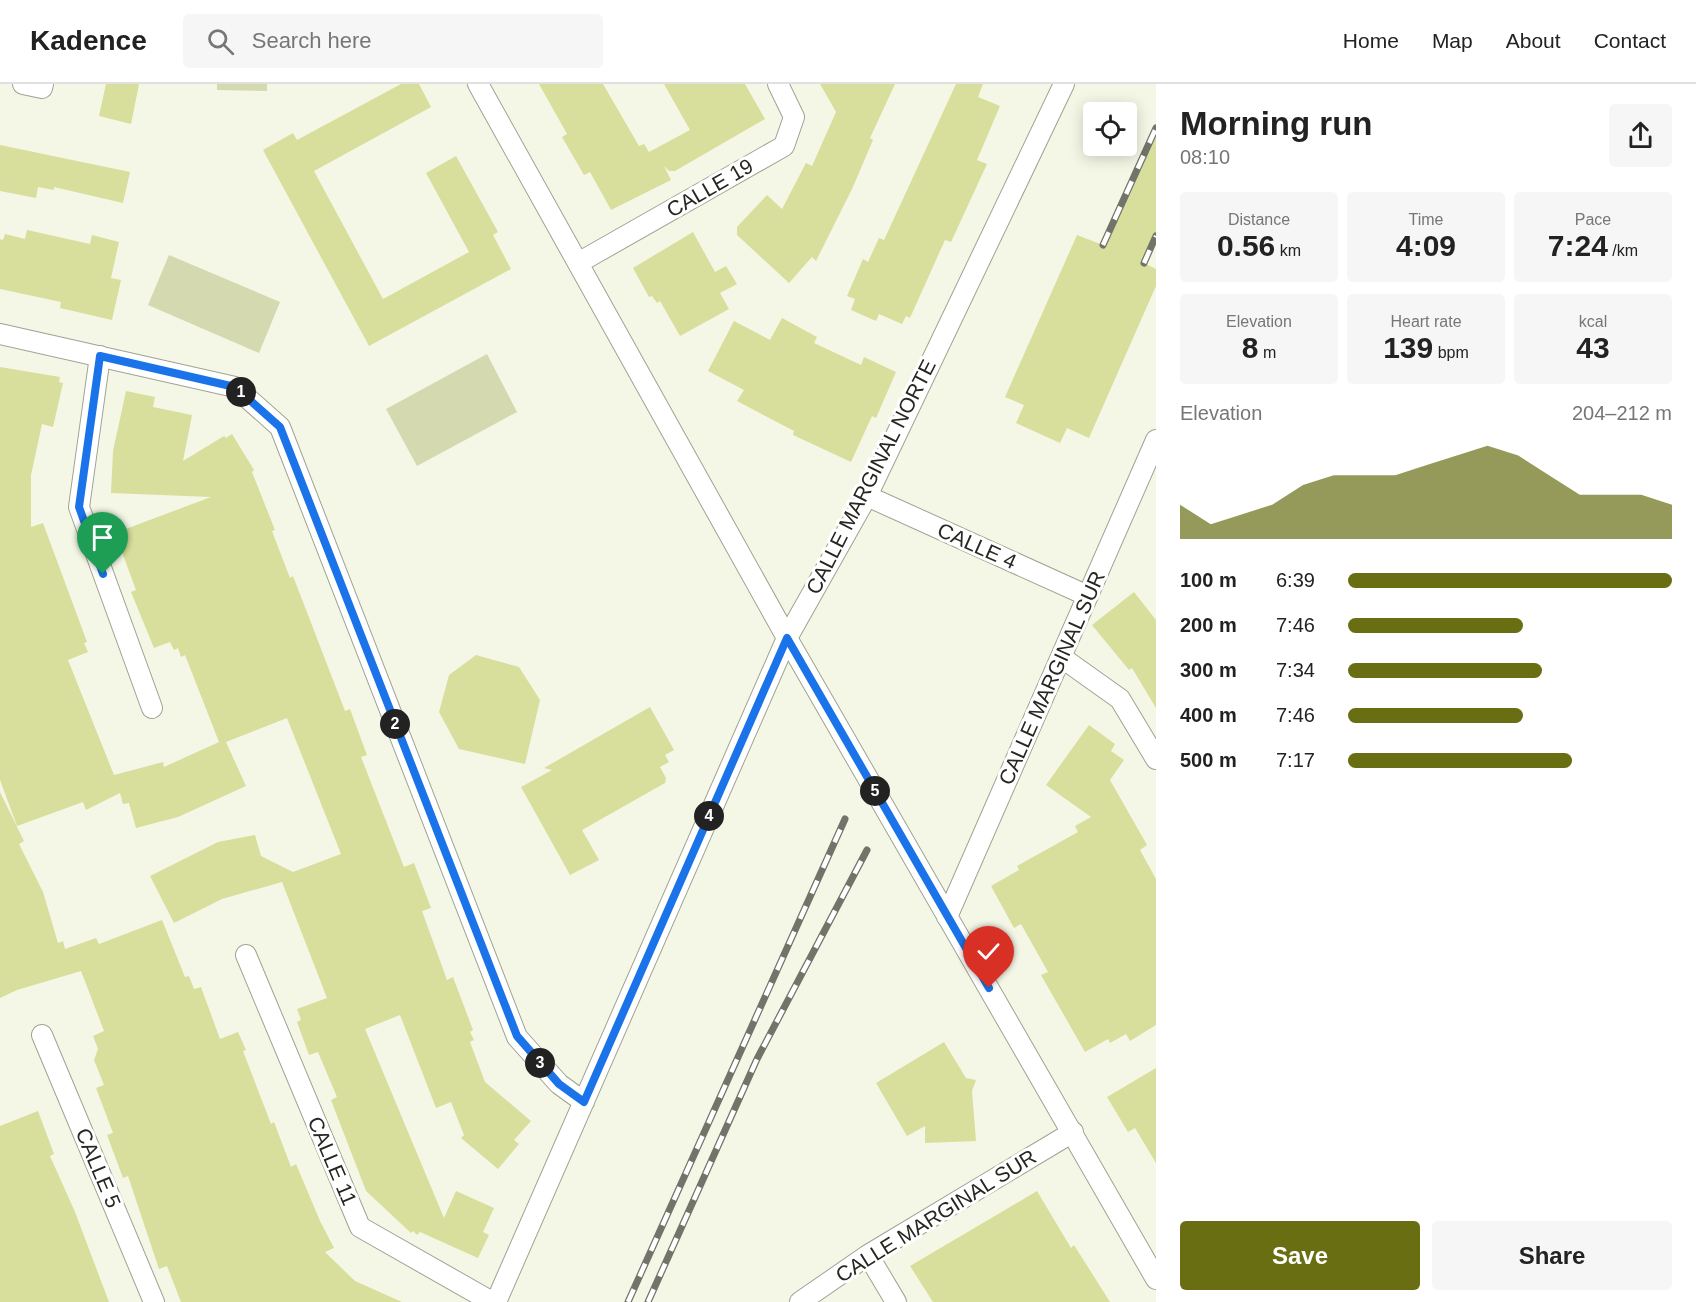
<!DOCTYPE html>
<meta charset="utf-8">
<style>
:root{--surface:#fff;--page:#f6f6f6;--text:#222;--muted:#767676;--line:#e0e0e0;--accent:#696e13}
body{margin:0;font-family:Arial,sans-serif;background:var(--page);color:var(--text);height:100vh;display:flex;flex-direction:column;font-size:22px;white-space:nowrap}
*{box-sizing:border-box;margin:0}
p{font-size:20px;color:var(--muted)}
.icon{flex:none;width:33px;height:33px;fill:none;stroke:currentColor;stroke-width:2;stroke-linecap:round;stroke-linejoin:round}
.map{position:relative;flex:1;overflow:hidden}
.sheet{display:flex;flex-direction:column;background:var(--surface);width:540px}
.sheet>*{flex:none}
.buttons{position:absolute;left:1083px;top:18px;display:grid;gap:12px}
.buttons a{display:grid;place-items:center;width:54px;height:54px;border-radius:6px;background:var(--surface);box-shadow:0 3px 15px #0003;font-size:30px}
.pin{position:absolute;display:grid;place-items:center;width:51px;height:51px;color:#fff;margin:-62px -26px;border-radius:50% 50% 50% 0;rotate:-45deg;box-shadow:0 0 6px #0007}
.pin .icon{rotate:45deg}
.km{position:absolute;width:30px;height:30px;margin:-15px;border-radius:50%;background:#222;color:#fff;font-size:16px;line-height:30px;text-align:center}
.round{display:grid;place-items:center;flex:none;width:63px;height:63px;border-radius:6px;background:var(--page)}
.headline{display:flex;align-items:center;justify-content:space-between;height:102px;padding:0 24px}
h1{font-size:33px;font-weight:600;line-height:45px}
.metrics{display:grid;grid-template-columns:repeat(3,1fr);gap:9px;height:102px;padding:6px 24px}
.metrics div{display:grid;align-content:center;border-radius:6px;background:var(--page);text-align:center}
.metrics b{font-size:30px;font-weight:600}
.metrics small{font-size:16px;font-weight:400}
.metrics p{font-size:16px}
.chart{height:168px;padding:12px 24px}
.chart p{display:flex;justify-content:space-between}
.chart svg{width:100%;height:108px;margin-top:6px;fill:var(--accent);opacity:.7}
.primary-button{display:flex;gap:12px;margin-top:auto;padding:12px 24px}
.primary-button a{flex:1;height:69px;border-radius:6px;background:var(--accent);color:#fff;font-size:24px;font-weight:600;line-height:69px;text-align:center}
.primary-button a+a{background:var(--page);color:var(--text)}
ul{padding:0 24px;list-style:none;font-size:20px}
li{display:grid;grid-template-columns:96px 72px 1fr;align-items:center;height:45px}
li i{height:15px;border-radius:8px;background:var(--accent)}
header{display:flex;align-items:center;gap:36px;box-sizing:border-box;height:84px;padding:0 30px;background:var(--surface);border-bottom:2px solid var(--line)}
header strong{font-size:28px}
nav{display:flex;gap:33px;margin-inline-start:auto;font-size:21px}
.search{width:420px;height:54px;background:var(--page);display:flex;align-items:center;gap:15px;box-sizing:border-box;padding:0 21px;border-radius:6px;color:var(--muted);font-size:22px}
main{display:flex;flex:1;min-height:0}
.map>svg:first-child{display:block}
.green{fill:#d4d9af}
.building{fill:#d8de9c}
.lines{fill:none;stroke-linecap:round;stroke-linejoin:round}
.minor-casing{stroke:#a0a292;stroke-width:22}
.minor{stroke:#fff;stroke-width:20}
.rail-casing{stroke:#72746a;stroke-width:7}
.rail{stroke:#fff;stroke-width:4.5;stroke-dasharray:14;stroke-linecap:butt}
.route-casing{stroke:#fff;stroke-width:12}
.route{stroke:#1a73e8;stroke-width:8}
.labels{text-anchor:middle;stroke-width:6;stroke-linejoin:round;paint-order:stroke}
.street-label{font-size:21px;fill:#262721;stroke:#fff}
</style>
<header>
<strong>Kadence</strong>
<div class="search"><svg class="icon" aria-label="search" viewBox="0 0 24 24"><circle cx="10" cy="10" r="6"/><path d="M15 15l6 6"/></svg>Search here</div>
<nav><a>Home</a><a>Map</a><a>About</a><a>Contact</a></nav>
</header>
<main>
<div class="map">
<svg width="1156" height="1218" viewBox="0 0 1156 1218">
<rect width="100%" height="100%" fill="#f5f7e6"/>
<path class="green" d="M 217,0 L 267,0 L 267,7 L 217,6 Z
M 169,171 L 280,218 L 259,269 L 148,221 Z
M 487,270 L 517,328 L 417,382 L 386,325 Z"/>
<path class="building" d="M 106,0 L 139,0 L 131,40 L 99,32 Z
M 401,0 L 419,0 L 431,23 L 314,87 L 383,215 L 469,168 L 426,89 L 456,72 L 498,148 L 493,151 L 511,185 L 369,262 L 263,66 L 293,49 L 297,56 Z
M 539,0 L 603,0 L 639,62 L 644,60 L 649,68 L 690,46 L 664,0 L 745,0 L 765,35 L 675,87 L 669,87 L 664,82 L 671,96 L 611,126 L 590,88 L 584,91 L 562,53 L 567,50 Z
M 820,0 L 895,0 L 870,54 L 873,56 L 852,105 L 816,177 L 812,173 L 789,199 L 737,151 L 737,143 L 767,111 L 782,125 L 806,79 L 812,82 L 836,28 Z
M 956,0 L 983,0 L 978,13 L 1000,22 L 977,76 L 987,80 L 951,158 L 945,156 L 910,234 L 906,232 L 902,240 L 879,230 L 876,237 L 851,226 L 855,215 L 847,212 L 863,175 L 868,178 L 879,154 L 884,156 Z
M 1156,48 L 1156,151 L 1144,179 L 1156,185 L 1156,202 L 1089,354 L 1067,344 L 1060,359 L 1016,339 L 1024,321 L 1005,313 L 1077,151 L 1103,161 Z
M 0,61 L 130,88 L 123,119 L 54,103 L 54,106 L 38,103 L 36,114 L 0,107 Z
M 27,146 L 90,160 L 92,151 L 119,158 L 111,194 L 121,196 L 112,236 L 60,224 L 61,218 L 0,205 L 0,155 L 3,156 L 5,150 L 25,155 Z
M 693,148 L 715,188 L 726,182 L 737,200 L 720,209 L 729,225 L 680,252 L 660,217 L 657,219 L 652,212 L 649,213 L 633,184 Z
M 782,234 L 817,253 L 814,259 L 861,281 L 864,273 L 896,288 L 876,334 L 872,332 L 851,378 L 793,351 L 794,347 L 737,317 L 744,306 L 708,287 L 734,237 L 770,256 Z
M 0,283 L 60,293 L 59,298 L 63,299 L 53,343 L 42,340 L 31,391 L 31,443 L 43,439 L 87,558 L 84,559 L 88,568 L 68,576 L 114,691 L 163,678 L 164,683 L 219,658 L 185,571 L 181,573 L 178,564 L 174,566 L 170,558 L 154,564 L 131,508 L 136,506 L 115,449 L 211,413 L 111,409 L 113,367 L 126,307 L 155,313 L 153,323 L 192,331 L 183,377 L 224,352 L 226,354 L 232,350 L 254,386 L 252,388 L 275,446 L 272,447 L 290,494 L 293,492 L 345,627 L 350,625 L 367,671 L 361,673 L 404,783 L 414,779 L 431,824 L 422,827 L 447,896 L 453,893 L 473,946 L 470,948 L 474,956 L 470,958 L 485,998 L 531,1037 L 514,1056 L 519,1060 L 498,1085 L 461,1054 L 464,1051 L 451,1018 L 436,1024 L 400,931 L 365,945 L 444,1134 L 456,1107 L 494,1124 L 483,1148 L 489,1151 L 478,1174 L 420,1148 L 417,1151 L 413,1147 L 411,1149 L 366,1107 L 331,1016 L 337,1013 L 318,968 L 309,971 L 297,938 L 301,936 L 297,925 L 327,914 L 282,798 L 222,815 L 174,839 L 150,792 L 218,758 L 255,751 L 261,772 L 293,788 L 341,770 L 287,634 L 226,658 L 246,702 L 178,733 L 136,744 L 129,719 L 123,720 L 120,709 L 86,726 L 83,718 L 17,742 L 0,696 Z
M 1134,508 L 1156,536 L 1156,624 L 1132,584 L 1129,586 L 1092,541 Z
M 476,571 L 519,583 L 540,616 L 525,680 L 459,665 L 439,628 L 449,591 Z
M 650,623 L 674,666 L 665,671 L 669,678 L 660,683 L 666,694 L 665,699 L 582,746 L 599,776 L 570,791 L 521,703 L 552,686 L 544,684 Z
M 1089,641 L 1115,660 L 1111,667 L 1124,676 L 1110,696 L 1147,761 L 1140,766 L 1156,795 L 1156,941 L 1130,957 L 1126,950 L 1110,959 L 1108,955 L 1085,968 L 1041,891 L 1048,888 L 1021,840 L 1014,844 L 991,802 L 1019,786 L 1017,782 L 1078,748 L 1075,742 L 1091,733 L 1046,701 Z
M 0,708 L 24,757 L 19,760 L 43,808 L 58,859 L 63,857 L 65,865 L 96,854 L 99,860 L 162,836 L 185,893 L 189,892 L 194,905 L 201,903 L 220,955 L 238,948 L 246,966 L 243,967 L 271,1040 L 274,1038 L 291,1083 L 296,1080 L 320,1137 L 334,1164 L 325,1168 L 355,1197 L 402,1218 L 181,1218 L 167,1182 L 159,1185 L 128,1092 L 123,1094 L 107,1051 L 113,1049 L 96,1004 L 104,1001 L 94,976 L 98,965 L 93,952 L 104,947 L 81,887 L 17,906 L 0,914 Z
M 944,958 L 966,994 L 976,996 L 972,1007 L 976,1057 L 925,1059 L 925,1042 L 907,1052 L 876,999 Z
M 1156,984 L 1156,1079 L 1135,1044 L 1128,1048 L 1107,1013 Z
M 38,1027 L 54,1070 L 50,1072 L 75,1128 L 109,1218 L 0,1218 L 0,1042 Z
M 1037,1107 L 1071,1164 L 1074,1161 L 1110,1218 L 933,1218 L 910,1182 Z"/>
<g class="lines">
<g class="minor-casing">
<path id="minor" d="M 23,0 L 42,4 L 43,0
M 478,0 L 787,554 L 1156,1195
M 578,179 L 784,62 L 794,33 L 778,0
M 0,250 L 235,303 L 280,343 L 517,953 L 559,1000 L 584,1018
M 100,272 L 79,423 L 152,624
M 867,412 L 1088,512
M 1061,573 L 1120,615 L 1156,675
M 947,833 L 1156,356
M 246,871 L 360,1143 L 492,1218
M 42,951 L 154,1218
M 868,1171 L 896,1218
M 496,1218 L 787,554 L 867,412 L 1064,0
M 800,1218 L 868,1171 L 1073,1048"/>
</g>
<use href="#minor" class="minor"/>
<g class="rail-casing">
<path id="rail" d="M 1103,161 L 1156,44
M 1144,179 L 1156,152
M 628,1218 L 845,735
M 648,1218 L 757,975 L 867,766"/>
</g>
<use href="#rail" class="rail"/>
</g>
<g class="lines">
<g class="route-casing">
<path id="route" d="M 103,490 L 79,423 L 100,272 L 235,303 L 280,343 L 517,952 L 559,1000 L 584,1018 L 787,554 L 989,904"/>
</g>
<use href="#route" class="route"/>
</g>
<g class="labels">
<g class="street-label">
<text transform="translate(710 104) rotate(-30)" y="7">CALLE 19</text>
<text transform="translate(871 393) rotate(-63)" y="7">CALLE MARGINAL NORTE</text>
<text transform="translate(977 462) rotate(24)" y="7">CALLE 4</text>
<text transform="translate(1052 594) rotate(-66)" y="7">CALLE MARGINAL SUR</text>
<text transform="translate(332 1077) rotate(67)" y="7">CALLE 11</text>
<text transform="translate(98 1084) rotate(67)" y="7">CALLE 5</text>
<text transform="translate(936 1132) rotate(-32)" y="7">CALLE MARGINAL SUR</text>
</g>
</g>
</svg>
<div class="buttons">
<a><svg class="icon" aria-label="locate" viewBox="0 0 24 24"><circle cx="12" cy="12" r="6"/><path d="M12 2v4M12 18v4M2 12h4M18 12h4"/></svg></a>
</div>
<div class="pin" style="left:103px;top:490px;background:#1e9e55"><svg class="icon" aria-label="arrive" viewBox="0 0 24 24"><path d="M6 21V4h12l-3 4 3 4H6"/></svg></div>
<div class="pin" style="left:989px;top:904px;background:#d93025"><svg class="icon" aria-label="check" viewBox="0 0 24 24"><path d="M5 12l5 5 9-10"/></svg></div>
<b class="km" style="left:241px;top:308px">1</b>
<b class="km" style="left:395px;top:640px">2</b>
<b class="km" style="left:540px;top:979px">3</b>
<b class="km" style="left:709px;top:732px">4</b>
<b class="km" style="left:875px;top:707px">5</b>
</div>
<section class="sheet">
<div class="headline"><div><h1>Morning run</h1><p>08:10</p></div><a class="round"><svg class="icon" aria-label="share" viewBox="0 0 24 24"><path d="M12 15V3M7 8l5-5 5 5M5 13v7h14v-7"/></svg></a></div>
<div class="metrics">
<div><p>Distance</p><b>0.56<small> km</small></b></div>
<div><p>Time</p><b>4:09</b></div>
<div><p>Pace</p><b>7:24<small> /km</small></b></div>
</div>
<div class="metrics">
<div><p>Elevation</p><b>8<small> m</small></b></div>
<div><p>Heart rate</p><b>139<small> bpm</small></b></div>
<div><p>kcal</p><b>43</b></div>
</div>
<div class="chart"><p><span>Elevation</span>204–212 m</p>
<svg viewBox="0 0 160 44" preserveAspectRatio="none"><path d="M0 44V30L10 38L20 34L30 30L40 22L50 18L60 18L70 18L80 14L90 10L100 6L110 10L120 18L130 26L140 26L150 26L160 30V44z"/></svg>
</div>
<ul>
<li><b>100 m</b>6:39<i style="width:100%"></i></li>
<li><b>200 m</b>7:46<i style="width:54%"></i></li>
<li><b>300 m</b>7:34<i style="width:60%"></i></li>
<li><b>400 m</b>7:46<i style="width:54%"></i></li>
<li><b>500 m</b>7:17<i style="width:69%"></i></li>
</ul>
<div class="primary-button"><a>Save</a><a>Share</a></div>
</section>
</main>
